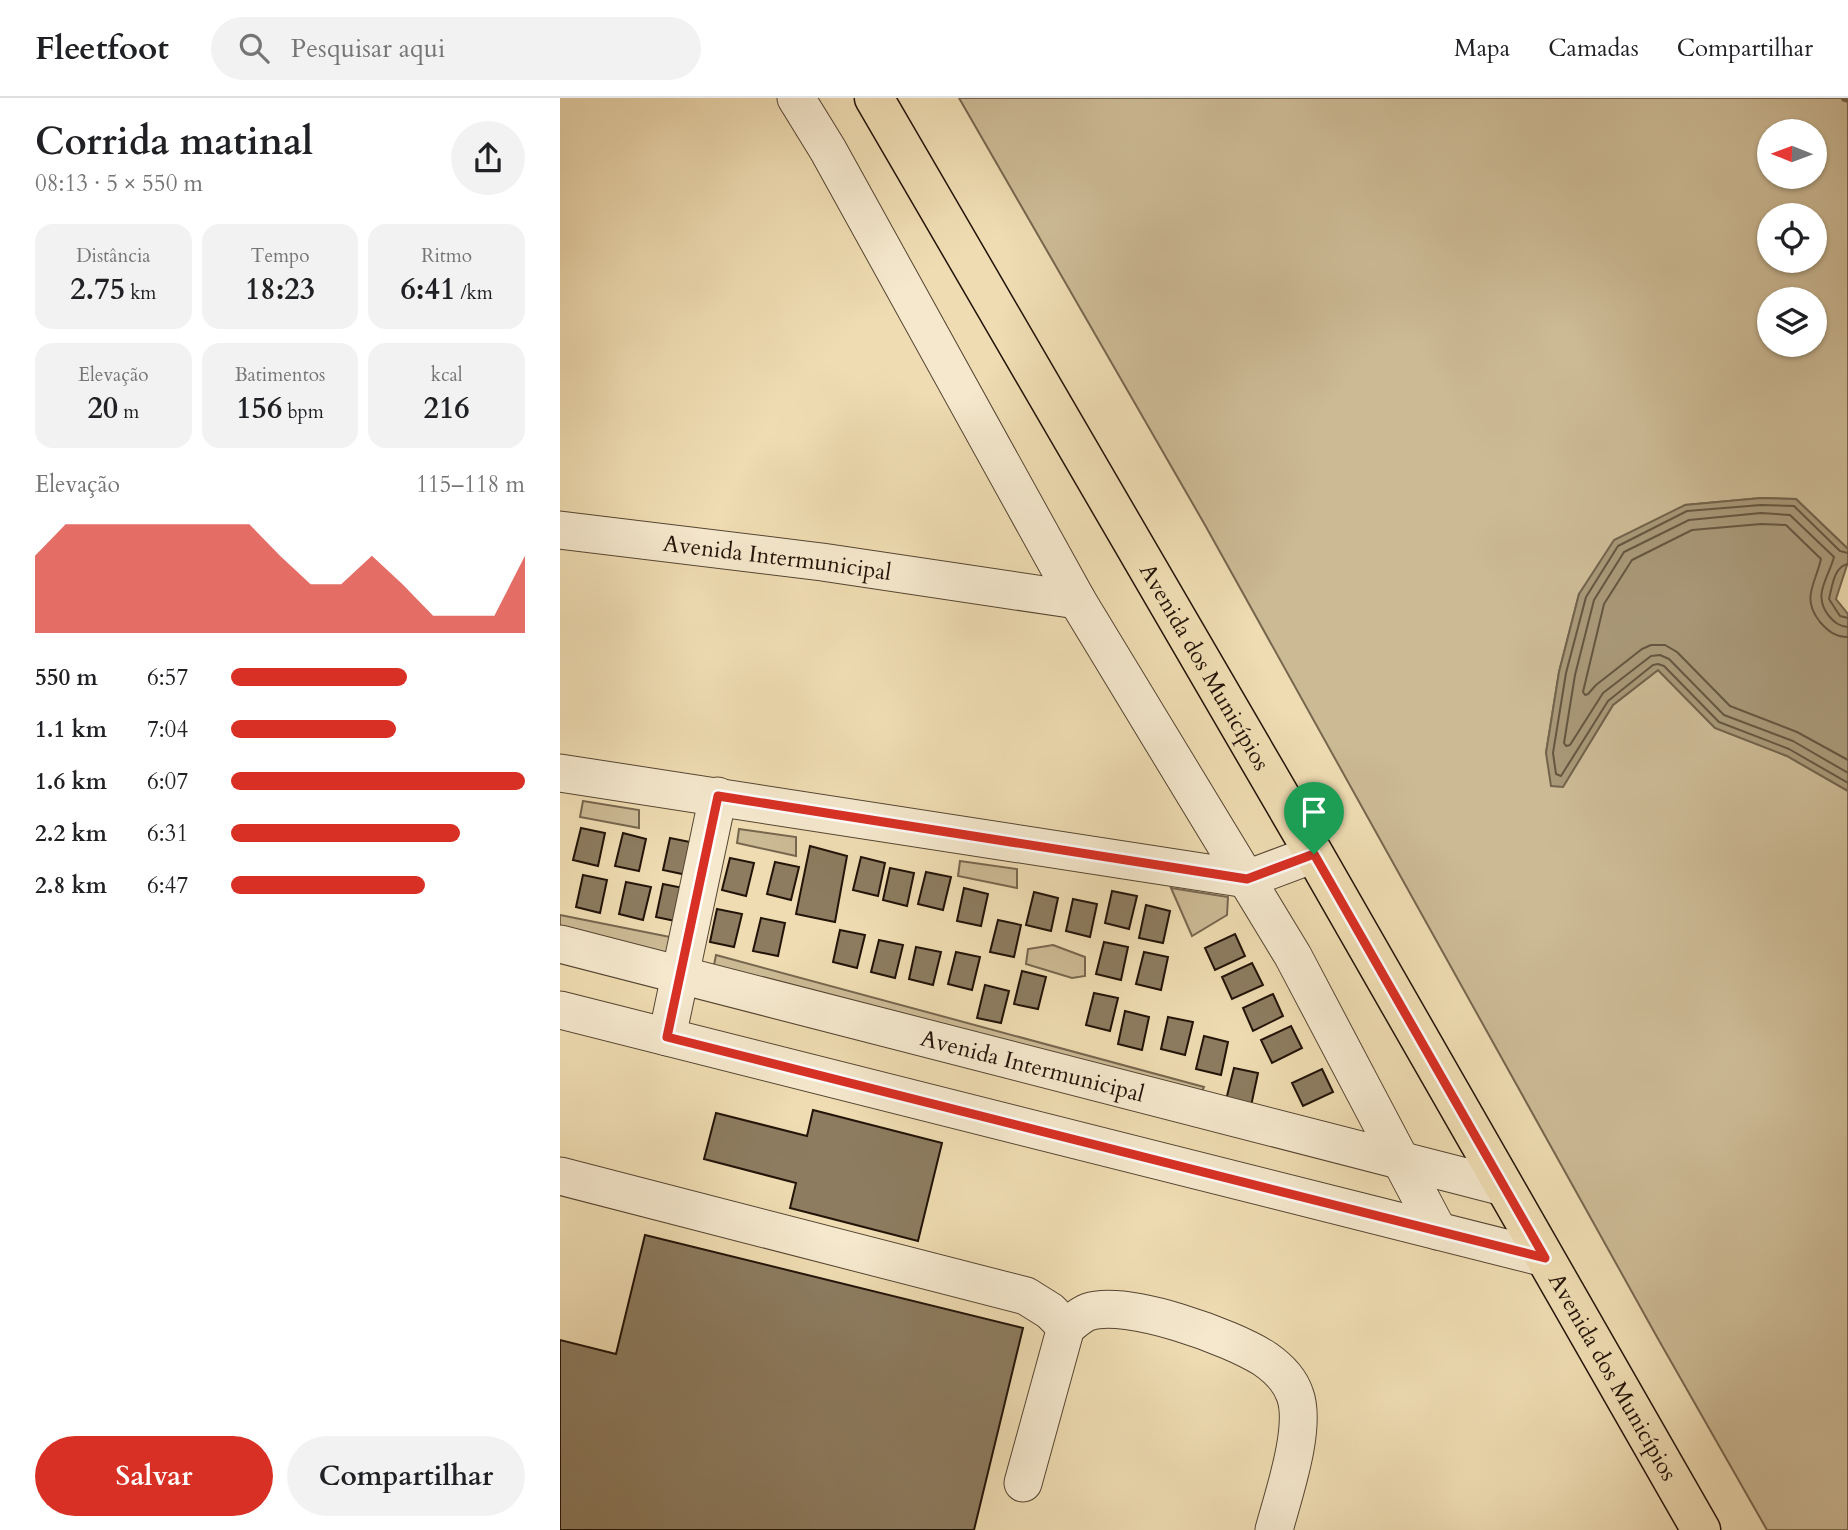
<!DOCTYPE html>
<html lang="pt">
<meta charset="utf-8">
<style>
:root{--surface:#fff;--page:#f2f2f2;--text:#202124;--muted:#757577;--line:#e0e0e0;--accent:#d93025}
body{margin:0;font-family:Cardo,serif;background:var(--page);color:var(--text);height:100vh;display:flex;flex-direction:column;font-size:26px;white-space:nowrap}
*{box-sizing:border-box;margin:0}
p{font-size:23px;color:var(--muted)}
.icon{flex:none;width:38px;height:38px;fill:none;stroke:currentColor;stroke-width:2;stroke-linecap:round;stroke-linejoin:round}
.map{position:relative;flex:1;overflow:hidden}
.drawer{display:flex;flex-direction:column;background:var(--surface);width:560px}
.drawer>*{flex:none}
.needle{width:46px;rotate:271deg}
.buttons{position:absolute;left:1197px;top:21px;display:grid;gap:14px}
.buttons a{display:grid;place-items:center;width:70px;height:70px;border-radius:50%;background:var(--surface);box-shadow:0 2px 5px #0004;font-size:35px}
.pin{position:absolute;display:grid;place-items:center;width:60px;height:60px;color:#fff;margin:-72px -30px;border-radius:50% 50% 50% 0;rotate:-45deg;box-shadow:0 0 7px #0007}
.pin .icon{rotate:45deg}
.round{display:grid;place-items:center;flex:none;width:74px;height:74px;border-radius:37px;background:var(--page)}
.headline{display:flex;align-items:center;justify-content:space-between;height:119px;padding:0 35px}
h1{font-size:38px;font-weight:700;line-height:52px}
.figures{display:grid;grid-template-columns:repeat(3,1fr);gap:10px;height:119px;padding:7px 35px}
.figures div{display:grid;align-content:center;border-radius:18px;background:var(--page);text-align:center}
.figures b{font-size:30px;font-weight:700}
.figures small{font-size:19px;font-weight:400}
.figures p{font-size:19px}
.chart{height:196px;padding:14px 35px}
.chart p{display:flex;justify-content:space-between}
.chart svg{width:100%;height:126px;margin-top:7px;fill:var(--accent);opacity:.7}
.primary-button{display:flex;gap:14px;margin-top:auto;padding:14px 35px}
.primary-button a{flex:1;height:80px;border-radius:42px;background:var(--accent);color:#fff;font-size:28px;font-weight:700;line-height:80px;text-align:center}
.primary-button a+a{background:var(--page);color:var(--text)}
ul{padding:0 35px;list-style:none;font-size:23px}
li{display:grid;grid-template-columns:112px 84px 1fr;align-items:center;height:52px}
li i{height:18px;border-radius:9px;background:var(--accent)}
header{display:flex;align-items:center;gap:42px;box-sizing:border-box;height:98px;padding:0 35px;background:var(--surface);border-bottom:2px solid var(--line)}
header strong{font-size:33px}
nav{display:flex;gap:38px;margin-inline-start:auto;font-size:24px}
.search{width:490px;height:63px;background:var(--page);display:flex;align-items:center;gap:18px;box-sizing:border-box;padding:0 24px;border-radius:38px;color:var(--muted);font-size:26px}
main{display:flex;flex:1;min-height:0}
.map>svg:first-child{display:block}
.green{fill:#ccba95;stroke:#77664e;stroke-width:2;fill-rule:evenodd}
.water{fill:#a99878;stroke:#73634b;stroke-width:2}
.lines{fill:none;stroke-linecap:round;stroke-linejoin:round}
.shore{stroke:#665640;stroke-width:2}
.stream{stroke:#73634b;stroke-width:8}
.building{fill:#8d7c60;stroke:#221308;stroke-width:2}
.minor-casing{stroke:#554532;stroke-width:39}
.major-casing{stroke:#221308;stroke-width:41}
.minor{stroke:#f5e8cd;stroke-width:37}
.major{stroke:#efdcb2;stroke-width:38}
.route-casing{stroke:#fff;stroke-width:14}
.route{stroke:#d93025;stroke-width:9}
.labels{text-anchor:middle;stroke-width:6;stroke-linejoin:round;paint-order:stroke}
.street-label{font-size:23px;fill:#221308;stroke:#f5e8cd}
</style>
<header>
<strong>Fleetfoot</strong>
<div class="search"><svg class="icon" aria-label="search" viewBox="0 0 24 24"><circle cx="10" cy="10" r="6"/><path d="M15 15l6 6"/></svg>Pesquisar aqui</div>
<nav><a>Mapa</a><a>Camadas</a><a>Compartilhar</a></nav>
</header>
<main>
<section class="drawer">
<div class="headline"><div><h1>Corrida matinal</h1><p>08:13 · 5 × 550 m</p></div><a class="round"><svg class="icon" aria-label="share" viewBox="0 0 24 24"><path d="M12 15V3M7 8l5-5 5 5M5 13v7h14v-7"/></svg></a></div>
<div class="figures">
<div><p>Distância</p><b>2.75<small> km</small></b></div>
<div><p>Tempo</p><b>18:23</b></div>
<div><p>Ritmo</p><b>6:41<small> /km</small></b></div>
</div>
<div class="figures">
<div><p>Elevação</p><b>20<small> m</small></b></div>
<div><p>Batimentos</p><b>156<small> bpm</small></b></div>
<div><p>kcal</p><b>216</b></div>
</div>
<div class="chart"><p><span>Elevação</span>115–118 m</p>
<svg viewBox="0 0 160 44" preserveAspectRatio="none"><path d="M0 44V17L10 6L20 6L30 6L40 6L50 6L60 6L70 6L80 17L90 27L100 27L110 17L120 27L130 38L140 38L150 38L160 17V44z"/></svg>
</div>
<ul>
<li><b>550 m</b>6:57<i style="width:60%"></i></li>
<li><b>1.1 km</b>7:04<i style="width:56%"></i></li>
<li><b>1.6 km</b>6:07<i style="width:100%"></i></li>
<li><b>2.2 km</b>6:31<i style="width:78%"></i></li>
<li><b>2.8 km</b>6:47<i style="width:66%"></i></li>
</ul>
<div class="primary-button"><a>Salvar</a><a>Compartilhar</a></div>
</section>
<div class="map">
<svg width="1288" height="1432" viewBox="0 0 1288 1432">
<rect width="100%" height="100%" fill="#efdcb2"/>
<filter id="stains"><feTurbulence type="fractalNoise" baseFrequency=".00286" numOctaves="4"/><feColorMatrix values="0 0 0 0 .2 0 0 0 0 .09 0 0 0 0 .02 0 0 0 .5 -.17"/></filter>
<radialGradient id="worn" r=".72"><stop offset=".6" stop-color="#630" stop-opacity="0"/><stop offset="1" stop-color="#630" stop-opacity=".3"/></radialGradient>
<path class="green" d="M 399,0 L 1288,0 L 1288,451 L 1236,401 L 1201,400 L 1125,407 L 1019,496 L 999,574 L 986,655 L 1003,688 L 1053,607 L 1098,572 L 1155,630 L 1227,658 L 1288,693 L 1288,1432 L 1207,1432 L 1097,1239 L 645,427 ZM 1209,33 L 1255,33 L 1255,79 L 1209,79 ZM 1209,117 L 1255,117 L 1255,163 L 1209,163 ZM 1209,201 L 1255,201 L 1255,247 L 1209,247 Z
M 23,703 L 79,712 L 79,730 L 20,719 Z
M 179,731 L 236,739 L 236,758 L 177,745 Z
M 400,763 L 457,771 L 457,790 L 398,778 Z
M 611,790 L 668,799 L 667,817 L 632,838 Z
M 0,817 L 125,842 L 118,868 L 0,839 Z
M 493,847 L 525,859 L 525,878 L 512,880 L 466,866 L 468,851 Z
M 156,857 L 644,989 L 639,1000 L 153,872 Z"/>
<path class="water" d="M 1201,400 L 1236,401 L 1288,451 L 1288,464 L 1276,501 L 1288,516 L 1288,693 L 1227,658 L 1155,630 L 1098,572 L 1053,607 L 1003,689 L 991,688 L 986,655 L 999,574 L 1019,496 L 1054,442 L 1125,407 Z"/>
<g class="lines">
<path class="shore" d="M 1288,455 L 1280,453 L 1234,408 L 1201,407 L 1127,413 L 1058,448 L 1026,499 L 1006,575 L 993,655 L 996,676 L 1001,678 L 1048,603 L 1093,567 L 1098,566 L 1104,568 L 1159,624 L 1229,651 L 1288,685
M 1288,466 C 1274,468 1272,489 1269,501 L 1280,518 L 1288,520
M 1288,529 C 1279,528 1275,525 1269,518 C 1252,497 1268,481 1274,459 L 1230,417 L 1201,415 L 1129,422 L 1064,454 L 1034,502 L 1015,577 L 1004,645 L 1006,648 L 1010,647 L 1043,595 L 1091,558 L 1100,557 L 1109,561 L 1164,617 L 1233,643 L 1288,675
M 1288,539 C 1275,539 1268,533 1260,524 C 1241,500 1255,487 1261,461 L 1226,427 L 1201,426 L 1132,432 L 1072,462 L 1044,506 L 1023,594 L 1025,597 L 1028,596 L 1036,587 L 1082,551 L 1091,547 L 1105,547 L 1117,554 L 1170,608 L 1237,634 L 1288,662"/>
<path class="stream" d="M 1285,0 L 1288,1"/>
</g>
<path class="building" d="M 21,730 L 45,735 L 38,768 L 13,762 Z
M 63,735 L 86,741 L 79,773 L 55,768 Z
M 110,740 L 135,745 L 127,777 L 103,772 Z
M 250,748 L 287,758 L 275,824 L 236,816 Z
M 301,759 L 325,765 L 318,798 L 293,792 Z
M 170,760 L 194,765 L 186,798 L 162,792 Z
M 215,764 L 239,769 L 231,802 L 207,796 Z
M 330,770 L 354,775 L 347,808 L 323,802 Z
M 366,774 L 391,779 L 383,812 L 358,806 Z
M 23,777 L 47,782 L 40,815 L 16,809 Z
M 66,784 L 91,789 L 83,822 L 59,816 Z
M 103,786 L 128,791 L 120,824 L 96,819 Z
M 404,790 L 428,796 L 421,828 L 397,823 Z
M 552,793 L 577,798 L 569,831 L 545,825 Z
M 474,794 L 498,800 L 491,833 L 466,827 Z
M 513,801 L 537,806 L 530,839 L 506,833 Z
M 586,807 L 610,813 L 603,845 L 579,840 Z
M 157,811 L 182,816 L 174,849 L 150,844 Z
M 201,820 L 225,825 L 218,858 L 193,853 Z
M 438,822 L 461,827 L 454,859 L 430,854 Z
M 280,832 L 305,837 L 297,870 L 273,864 Z
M 675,836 L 685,858 L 655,872 L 645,850 Z
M 319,842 L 343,847 L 335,880 L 311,874 Z
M 544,844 L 568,849 L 561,882 L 536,876 Z
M 356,849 L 381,854 L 373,887 L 349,881 Z
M 396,854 L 420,859 L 412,892 L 388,886 Z
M 584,854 L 608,859 L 601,892 L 576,886 Z
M 692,865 L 703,887 L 672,901 L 662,879 Z
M 462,873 L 486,879 L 478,911 L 454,906 Z
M 425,887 L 449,893 L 441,925 L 417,920 Z
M 534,895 L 558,900 L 550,933 L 526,927 Z
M 713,896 L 723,918 L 693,933 L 683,910 Z
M 565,913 L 589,919 L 582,952 L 558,946 Z
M 608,919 L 633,924 L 625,957 L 601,951 Z
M 731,928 L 742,950 L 712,965 L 701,942 Z
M 644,938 L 668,944 L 661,977 L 636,971 Z
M 674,970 L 698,975 L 691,1008 L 666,1002 Z
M 762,971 L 773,994 L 743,1008 L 732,985 Z
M 253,1012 L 382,1045 L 358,1143 L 230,1110 L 236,1085 L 144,1061 L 156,1015 L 247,1038 Z
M 85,1137 L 463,1230 L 414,1432 L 0,1432 L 0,1242 L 56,1256 Z"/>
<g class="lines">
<g class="minor-casing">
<g id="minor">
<path d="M 236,0 L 268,52 L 517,502 L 733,858 L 878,1133"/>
<path id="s1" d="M 0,432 L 262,464 L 517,502"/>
<path d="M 0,675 L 687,781 L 754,756"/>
<path id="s2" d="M 0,846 L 944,1089"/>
<path d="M 0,912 L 985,1160"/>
<path d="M 107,939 L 158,698"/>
<path d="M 0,1078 L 466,1198 L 490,1213 L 506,1229 C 512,1225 520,1217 528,1214 C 567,1201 671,1239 705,1261 C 718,1270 730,1282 735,1297 C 747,1330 723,1398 714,1432"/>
<path d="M 463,1385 L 506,1229"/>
</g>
</g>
<g class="major-casing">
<g id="major">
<path id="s3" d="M 314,0 L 754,756 L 1141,1432"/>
</g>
</g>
<use href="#minor" class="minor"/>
<use href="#major" class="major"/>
</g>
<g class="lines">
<g class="route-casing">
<path id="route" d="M 158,698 L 687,781 L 754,756 L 985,1160 L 107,939 Z"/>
</g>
<use href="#route" class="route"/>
</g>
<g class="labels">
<g class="street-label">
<text dy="8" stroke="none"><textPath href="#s1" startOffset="219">Avenida Intermunicipal</textPath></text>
<text dy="8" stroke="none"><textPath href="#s3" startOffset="658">Avenida dos Municípios</textPath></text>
<text dy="8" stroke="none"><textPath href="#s2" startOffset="488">Avenida Intermunicipal</textPath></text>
<text dy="8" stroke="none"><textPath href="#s3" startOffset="1477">Avenida dos Municípios</textPath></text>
</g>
</g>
<rect width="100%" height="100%" filter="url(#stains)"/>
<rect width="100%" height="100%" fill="url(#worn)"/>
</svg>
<div class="buttons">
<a><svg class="needle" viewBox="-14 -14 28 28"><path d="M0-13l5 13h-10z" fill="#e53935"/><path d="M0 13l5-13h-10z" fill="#757577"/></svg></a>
<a><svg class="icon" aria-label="locate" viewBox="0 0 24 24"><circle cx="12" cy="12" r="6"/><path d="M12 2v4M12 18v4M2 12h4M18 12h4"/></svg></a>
<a><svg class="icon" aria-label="layers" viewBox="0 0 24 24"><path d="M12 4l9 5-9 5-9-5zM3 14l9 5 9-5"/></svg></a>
</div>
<div class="pin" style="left:754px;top:756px;background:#1e9e55"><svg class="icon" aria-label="arrive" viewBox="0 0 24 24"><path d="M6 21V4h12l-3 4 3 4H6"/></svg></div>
</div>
</main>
